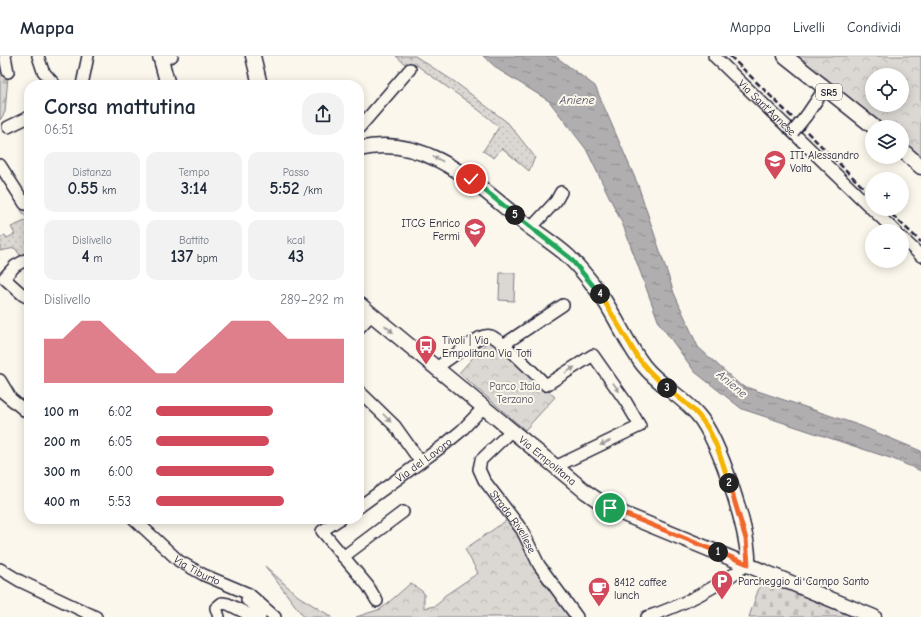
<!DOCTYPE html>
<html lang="it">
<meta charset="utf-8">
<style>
:root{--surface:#fff;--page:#f2f2f3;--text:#1f2937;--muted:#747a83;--line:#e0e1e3;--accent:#d1495b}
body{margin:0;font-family:"Comic Neue",sans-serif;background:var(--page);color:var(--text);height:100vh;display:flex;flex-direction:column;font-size:15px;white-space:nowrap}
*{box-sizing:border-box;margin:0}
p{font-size:13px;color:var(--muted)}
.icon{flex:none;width:22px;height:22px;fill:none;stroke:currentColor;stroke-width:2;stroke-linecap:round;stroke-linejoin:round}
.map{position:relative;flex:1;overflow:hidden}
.side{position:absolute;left:24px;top:24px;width:340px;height:444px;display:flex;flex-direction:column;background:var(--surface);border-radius:16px;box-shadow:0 2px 10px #0003}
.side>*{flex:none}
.fabs{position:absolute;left:865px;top:12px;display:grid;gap:8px}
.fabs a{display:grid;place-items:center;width:44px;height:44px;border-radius:50%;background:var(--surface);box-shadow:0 2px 10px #0003;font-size:20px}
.pin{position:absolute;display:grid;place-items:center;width:34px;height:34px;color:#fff;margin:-17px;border:2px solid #fff;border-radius:50%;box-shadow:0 1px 4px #0007}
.km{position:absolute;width:20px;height:20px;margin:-10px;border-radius:50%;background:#222;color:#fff;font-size:11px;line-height:20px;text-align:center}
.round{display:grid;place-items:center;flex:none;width:42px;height:42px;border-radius:16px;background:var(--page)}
.overview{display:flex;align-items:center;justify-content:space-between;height:68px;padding:0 20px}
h1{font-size:22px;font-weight:600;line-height:30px}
.metrics{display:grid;grid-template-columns:repeat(3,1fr);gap:6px;height:68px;padding:4px 20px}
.metrics div{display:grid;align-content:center;border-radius:10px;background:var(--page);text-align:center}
.metrics b{font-size:17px;font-weight:600}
.metrics small{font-size:11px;font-weight:400}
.metrics p{font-size:11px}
.chart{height:112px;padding:8px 20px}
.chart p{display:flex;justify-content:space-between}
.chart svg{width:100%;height:72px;margin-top:4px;fill:var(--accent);opacity:.7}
ul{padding:0 20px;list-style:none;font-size:13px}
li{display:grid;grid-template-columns:64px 48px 1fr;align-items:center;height:30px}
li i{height:10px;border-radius:5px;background:var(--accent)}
header{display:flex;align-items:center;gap:24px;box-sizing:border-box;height:56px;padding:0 20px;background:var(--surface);border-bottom:1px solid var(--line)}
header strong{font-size:19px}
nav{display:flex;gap:22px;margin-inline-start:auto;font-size:14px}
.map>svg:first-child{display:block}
.grass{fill:url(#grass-dots);stroke:#7e7d87}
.forest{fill:url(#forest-firs);stroke:#7e7d87}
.cemetery{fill:url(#cemetery-stones);stroke:#7e7d87}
.park{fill:url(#park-crowns);stroke:#7e7d87;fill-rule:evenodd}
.pitch{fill:#dbd8d3;stroke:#7e7d87}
.water{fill:url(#water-ripples);stroke:#787681}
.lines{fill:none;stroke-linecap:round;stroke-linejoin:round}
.minor-casing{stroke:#22223b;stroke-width:14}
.major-casing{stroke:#22223b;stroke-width:17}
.minor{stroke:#fbf7ec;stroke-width:11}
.major{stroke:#fbf7ec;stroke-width:14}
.rail{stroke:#22223b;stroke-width:2.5;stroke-dasharray:6 3;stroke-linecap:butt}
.minor-bridge-casing{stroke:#22223b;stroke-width:14;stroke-linecap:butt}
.minor-bridge{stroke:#fbf7ec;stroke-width:11}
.oneway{fill:#99979c}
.split-1-casing{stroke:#fff;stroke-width:8}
.split-2-casing{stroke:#fff;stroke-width:8}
.split-3-casing{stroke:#fff;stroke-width:8}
.split-4-casing{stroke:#fff;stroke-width:8}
.split-5-casing{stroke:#fff;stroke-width:8}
.split-6-casing{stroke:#fff;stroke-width:8}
.split-1{stroke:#f0652b;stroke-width:5}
.split-2{stroke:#f0652b;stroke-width:5}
.split-3{stroke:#f5b400;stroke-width:5}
.split-4{stroke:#f5b400;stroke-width:5}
.split-5{stroke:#22a559;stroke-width:5}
.split-6{stroke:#22a559;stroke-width:5}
.labels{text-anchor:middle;stroke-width:4;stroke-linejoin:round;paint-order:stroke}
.shield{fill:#fbf7ec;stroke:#636270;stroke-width:1}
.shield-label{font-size:10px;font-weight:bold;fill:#22223b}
.street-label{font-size:11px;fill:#22223b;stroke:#fbf7ec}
.poi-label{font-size:11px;fill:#22223b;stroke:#fbf7ec;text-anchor:start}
.park-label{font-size:11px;fill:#505061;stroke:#fbf7ec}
.water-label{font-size:12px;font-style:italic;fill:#545364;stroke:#fbf7ec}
</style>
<header>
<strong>Mappa</strong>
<nav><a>Mappa</a><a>Livelli</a><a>Condividi</a></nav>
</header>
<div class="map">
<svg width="921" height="561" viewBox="0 0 921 561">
<defs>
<pattern id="grass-dots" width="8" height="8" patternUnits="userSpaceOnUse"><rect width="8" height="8" fill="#dbd8d3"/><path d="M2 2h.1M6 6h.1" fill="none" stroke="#bcb9b6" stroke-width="1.8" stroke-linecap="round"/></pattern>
<pattern id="forest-firs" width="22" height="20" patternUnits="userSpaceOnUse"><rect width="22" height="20" fill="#dbd8d3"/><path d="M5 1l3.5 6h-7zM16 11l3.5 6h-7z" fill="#bcb9b6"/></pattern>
<pattern id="cemetery-stones" width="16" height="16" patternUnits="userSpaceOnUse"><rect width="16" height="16" fill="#dbd8d3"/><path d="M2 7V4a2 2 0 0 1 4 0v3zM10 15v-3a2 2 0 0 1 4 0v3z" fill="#bcb9b6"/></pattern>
<pattern id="park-crowns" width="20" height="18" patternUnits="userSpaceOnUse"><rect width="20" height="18" fill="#dbd8d3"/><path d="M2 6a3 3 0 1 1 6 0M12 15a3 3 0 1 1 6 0" fill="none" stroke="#bcb9b6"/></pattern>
<pattern id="water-ripples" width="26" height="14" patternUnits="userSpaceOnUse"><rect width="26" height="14" fill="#b1aeb0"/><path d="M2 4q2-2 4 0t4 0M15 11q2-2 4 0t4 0" fill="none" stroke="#908d90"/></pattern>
</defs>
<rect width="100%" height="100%" fill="#fbf7ec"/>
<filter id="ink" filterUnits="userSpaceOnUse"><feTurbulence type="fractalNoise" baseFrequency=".025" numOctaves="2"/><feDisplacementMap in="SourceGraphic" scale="8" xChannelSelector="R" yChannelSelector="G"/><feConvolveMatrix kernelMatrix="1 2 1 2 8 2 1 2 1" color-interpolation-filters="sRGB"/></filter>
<g filter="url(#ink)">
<path class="grass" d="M 396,0 L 415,0 L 455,26 L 508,67 L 535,101 L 529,115 L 502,92 L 494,102 L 483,95 L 499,71 C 473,47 442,29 414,7 L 405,8 Z
M 29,150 L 29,198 L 22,202 L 15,192 L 0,195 L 0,182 L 5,179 L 7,182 L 15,178 L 11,171 L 28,164 L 21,154 Z"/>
<path class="forest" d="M 0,0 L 8,20 L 5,56 L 0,64 Z"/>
<path class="cemetery" d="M 762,523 L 854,561 L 749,561 Z"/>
<path class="park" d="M 796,0 L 921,0 L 921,100 L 902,85 L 902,71 L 885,71 ZM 872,19 L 902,19 L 902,49 L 872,49 Z
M 489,284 L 555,341 L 525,374 L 459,317 Z
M 510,462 L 572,561 L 356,561 L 381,553 L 411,527 L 424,537 L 424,552 L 435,550 L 440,546 L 444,540 L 478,517 L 465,493 Z
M 265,510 L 298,540 L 332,561 L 304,561 Z"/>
<path class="pitch" d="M 500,217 L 515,217 L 514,245 L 499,244 Z"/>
<path class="water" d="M 483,0 L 555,0 L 595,30 L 638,129 L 674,237 L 698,291 L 740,329 L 861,370 L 921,395 L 921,415 L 893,403 L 742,353 L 695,316 L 659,267 L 623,169 L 586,93 L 549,45 L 499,14 Z"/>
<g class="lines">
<g class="minor-casing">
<g id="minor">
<path d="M 5,0 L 8,16"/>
<path d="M 38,0 L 43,15 L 55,29"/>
<path id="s1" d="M 714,0 L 872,153"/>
<path d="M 161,4 L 172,0"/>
<path d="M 82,29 L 88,0"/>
<path d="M 806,60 L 825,32"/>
<path d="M 8,71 L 29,61"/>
<path d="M 359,72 L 410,13"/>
<path d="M 0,109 L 25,148"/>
<path d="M 872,153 L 895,175"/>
<path d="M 531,172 L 556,145 L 561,136"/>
<path d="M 902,182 L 921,200"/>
<path d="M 29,202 L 15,210 L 4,222 L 23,239 L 29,242"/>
<path d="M 359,272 L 371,259"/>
<path d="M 503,289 L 563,249"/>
<path d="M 436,312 L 479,282 C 483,280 487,279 491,280 C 502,284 536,319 546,329 L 593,299 L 626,346 L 640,370 L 555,411"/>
<path d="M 0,324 L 9,339"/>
<path d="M 0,334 L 29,358"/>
<path d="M 359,335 L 395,370 L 420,405"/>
<path id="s2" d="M 511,375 L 481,404 L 479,413 L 484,424 L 522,474 L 539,509 L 577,561"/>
<path id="s3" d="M 359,451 L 444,389 L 461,375 L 483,352"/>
<path id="s4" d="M 134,463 L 179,505 L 204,519 L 249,538 L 275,561"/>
<path d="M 340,463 L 322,475 L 368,530 L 377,545"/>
<path d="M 343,501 L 403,456"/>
<path d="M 0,513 L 20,525 L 96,561"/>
<path d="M 247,544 L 254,549 L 260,561"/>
<path d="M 219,561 L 216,552 L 222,547 L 228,548 L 254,561"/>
<path d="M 647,561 C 684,549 717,531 748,508"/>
</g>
</g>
<g class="major-casing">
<g id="major">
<path d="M 160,0 L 168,29"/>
<path d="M 253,0 L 260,29"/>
<path d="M 785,0 L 874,71"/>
<path d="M 359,93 C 425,77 476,128 523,166 C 538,178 555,188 569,201 C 579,211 589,223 597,234 C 615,257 625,286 644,310 C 659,329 682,340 698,359 C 719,383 750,477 748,508"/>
<path d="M 902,94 L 921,111"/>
<path id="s5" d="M 359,248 L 586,436 L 602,447 L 626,459 L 874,561"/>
</g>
</g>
<use href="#minor" class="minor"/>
<use href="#major" class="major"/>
<path class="rail" d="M 730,0 L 872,140
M 886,153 L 921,186"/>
<g class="minor-bridge-casing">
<path id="minor-bridge" d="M 793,76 L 806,60"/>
</g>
<use href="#minor-bridge" class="minor-bridge"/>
</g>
<defs><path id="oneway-solid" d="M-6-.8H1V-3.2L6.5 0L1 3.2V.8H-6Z"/></defs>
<g class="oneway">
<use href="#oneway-solid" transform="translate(438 103) rotate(-153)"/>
<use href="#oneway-solid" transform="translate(389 273) rotate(40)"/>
<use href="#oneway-solid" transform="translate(570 314) rotate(-32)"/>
<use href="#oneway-solid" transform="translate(616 331) rotate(55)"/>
<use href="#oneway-solid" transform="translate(387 362) rotate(46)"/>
<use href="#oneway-solid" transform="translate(605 387) rotate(155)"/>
</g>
</g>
<g class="lines" filter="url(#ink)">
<g class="split-1-casing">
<path id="split-1" d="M 610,452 L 718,496"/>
</g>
<g class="split-2-casing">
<path id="split-2" d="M 718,496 L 748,508 L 746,483 L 729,427"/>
</g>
<g class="split-3-casing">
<path id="split-3" d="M 667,332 C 677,341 689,348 698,359 C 715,378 721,403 729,427"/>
</g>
<g class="split-4-casing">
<path id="split-4" d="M 600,238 L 638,302 L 649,315 L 667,332"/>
</g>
<g class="split-5-casing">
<path id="split-5" d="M 515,159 L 570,202 L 600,238"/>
</g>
<g class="split-6-casing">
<path id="split-6" d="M 471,123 L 515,159"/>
</g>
<use href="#split-1" class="split-1"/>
<use href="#split-2" class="split-2"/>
<use href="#split-3" class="split-3"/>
<use href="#split-4" class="split-4"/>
<use href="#split-5" class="split-5"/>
<use href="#split-6" class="split-6"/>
</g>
<defs>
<g id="school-pin" transform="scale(1.15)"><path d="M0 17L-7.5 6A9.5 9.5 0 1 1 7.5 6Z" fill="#d1495b" stroke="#fbf7ec"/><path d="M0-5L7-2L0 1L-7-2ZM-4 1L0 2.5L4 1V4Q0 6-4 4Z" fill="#fff"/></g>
<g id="bus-pin" transform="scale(1.15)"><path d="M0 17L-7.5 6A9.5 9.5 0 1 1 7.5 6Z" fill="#d1495b" stroke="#fbf7ec"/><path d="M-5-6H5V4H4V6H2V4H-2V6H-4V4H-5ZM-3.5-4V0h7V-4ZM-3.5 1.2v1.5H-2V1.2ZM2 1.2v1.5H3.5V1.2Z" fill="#fff"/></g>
<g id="parking-pin" transform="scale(1.15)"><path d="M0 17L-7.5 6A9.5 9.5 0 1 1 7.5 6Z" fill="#d1495b" stroke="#fbf7ec"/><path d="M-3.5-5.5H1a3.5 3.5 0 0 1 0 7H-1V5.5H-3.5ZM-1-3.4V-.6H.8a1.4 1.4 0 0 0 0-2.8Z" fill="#fff"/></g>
<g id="cafe-pin" transform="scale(1.15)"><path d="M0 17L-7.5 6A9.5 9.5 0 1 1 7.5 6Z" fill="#d1495b" stroke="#fbf7ec"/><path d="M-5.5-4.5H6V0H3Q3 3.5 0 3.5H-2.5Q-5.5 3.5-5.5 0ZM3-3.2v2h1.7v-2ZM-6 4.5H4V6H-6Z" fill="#fff"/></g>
</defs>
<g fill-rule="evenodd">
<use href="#school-pin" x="775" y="105"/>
<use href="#school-pin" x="475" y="173"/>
<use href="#bus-pin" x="426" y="290"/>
<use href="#parking-pin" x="722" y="525"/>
<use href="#cafe-pin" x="599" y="532"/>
</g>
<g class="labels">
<rect class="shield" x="816" y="28" width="26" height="16" rx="3"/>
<g class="shield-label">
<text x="829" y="40">SR5</text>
</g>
<g class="street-label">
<text dy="4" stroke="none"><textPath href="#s1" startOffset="74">Via Sant'Agnese</textPath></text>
<text dy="4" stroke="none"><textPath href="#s3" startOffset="80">Via del Lavoro</textPath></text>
<text dy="4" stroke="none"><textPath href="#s5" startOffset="245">Via Empolitana</textPath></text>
<text dy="4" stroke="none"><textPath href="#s2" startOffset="114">Strada Rivellese</textPath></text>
<text dy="4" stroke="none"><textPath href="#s4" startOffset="82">Via Tiburto</textPath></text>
</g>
<g class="poi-label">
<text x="790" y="103">ITI Alessandro<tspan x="790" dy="13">Volta</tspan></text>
<text x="460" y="171" text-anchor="end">ITCG Enrico<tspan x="460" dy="13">Fermi</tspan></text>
<text x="442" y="288">Tivoli | Via<tspan x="442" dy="13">Empolitana Via Toti</tspan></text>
<text x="738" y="529">Parcheggio di Campo Santo</text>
<text x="614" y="530">8412 caffee<tspan x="614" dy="13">lunch</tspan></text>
</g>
<g class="park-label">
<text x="515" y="334">Parco Itala<tspan x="515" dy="13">Terzano</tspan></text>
</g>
<g class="water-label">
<text x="577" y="48">Aniene</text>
<text transform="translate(732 328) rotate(40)" y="4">Aniene</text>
</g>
</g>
</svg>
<div class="fabs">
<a><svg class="icon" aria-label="locate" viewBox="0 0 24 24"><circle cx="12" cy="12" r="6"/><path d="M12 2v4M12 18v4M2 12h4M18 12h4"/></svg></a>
<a><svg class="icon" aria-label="layers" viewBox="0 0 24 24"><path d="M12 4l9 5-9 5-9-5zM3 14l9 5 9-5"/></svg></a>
<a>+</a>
<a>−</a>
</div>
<div class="pin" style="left:610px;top:452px;background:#1e9e55"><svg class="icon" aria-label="arrive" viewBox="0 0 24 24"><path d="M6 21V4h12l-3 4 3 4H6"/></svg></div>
<div class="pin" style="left:471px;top:123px;background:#d93025"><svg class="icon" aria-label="check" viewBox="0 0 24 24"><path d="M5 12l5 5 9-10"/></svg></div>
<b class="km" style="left:718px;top:496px">1</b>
<b class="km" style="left:729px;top:427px">2</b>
<b class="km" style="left:667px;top:332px">3</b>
<b class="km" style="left:600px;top:238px">4</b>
<b class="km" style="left:515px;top:159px">5</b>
<section class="side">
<div class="overview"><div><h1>Corsa mattutina</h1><p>06:51</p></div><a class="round"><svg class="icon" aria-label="share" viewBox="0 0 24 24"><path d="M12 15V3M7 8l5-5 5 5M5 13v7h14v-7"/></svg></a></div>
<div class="metrics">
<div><p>Distanza</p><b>0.55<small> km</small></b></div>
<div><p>Tempo</p><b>3:14</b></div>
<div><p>Passo</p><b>5:52<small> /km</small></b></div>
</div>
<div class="metrics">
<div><p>Dislivello</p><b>4<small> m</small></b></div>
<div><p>Battito</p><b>137<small> bpm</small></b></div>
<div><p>kcal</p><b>43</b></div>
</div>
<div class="chart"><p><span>Dislivello</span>289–292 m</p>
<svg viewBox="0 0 160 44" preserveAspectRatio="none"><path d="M0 44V17L10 17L20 6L30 6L40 17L50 27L60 38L70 38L80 27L90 17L100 6L110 6L120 6L130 17L140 17L150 17L160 17V44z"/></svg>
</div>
<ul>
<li><b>100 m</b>6:02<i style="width:62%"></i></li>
<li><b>200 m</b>6:05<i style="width:60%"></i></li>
<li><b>300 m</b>6:00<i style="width:63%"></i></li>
<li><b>400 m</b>5:53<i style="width:68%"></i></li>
</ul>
</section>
</div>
